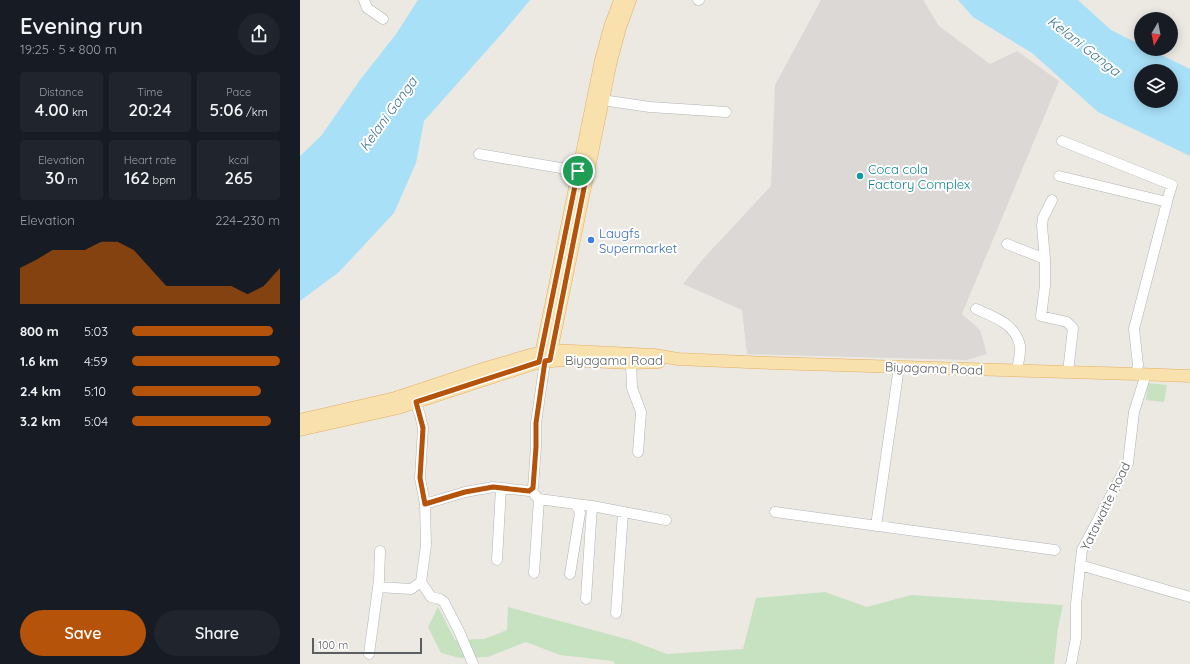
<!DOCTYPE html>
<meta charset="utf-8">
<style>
:root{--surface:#171b24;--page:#20242c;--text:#f1f3f6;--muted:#9ea1a6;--accent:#b45309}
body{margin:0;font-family:Quicksand,sans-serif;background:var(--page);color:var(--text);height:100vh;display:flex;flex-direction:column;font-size:15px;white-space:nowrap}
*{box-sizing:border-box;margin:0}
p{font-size:13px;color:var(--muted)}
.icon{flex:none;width:22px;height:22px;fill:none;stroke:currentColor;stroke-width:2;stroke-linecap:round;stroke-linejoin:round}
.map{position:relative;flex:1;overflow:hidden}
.panel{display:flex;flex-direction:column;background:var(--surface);width:300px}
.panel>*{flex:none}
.needle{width:26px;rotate:190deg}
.controls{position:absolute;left:834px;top:12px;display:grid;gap:8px}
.controls a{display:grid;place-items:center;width:44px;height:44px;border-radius:50%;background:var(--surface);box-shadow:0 2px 10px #0003;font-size:20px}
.scale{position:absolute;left:12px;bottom:10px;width:110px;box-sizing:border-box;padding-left:4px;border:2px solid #5b5f62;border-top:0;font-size:11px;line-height:14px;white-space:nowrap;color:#5b5f62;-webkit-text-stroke:3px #fff;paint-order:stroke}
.pin{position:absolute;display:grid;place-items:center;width:34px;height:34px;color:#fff;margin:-17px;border:2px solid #fff;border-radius:50%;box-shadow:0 1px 4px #0007}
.round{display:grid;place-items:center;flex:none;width:42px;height:42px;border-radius:21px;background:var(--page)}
.overview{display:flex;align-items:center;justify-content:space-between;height:68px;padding:0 20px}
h1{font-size:22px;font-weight:600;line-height:30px}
.metrics{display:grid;grid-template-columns:repeat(3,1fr);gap:6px;height:68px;padding:4px 20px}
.metrics div{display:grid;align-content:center;border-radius:4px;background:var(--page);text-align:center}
.metrics b{font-size:17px;font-weight:600}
.metrics small{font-size:11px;font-weight:400}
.metrics p{font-size:11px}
.chart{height:112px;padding:8px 20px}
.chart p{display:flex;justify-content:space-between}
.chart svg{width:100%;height:72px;margin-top:4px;fill:var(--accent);opacity:.7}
.button{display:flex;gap:8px;margin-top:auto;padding:8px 20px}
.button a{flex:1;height:46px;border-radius:24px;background:var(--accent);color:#fff;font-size:16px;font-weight:600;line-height:46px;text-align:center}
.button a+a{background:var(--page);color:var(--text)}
ul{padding:0 20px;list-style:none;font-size:13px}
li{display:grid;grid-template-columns:64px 48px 1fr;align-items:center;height:30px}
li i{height:10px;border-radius:5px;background:var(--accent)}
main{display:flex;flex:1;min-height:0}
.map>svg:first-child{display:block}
.industrial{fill:#dbd8d5}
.green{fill:#c6e2c1}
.water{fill:#a8e0f7;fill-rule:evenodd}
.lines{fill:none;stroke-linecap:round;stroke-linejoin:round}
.minor-casing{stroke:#b0b4b7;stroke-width:11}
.major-casing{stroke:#e4ae64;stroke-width:13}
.minor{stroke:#fff;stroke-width:10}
.major{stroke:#f8e1ad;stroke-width:12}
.route-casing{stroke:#fff;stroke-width:8}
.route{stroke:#b45309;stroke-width:5}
.culture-dot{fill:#0f9aa8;stroke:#fff;stroke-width:1.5}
.shop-dot{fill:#3f7fe0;stroke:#fff;stroke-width:1.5}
.labels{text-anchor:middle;stroke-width:4;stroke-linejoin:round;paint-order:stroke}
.culture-label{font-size:13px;fill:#0d838f;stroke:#fff;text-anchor:start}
.shop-label{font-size:13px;fill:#366cbe;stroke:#fff;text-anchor:start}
.street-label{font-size:13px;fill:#5b5f62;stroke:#fff}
.water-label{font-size:14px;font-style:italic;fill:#417797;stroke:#fff}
</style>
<main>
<section class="panel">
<div class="overview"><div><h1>Evening run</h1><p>19:25 · 5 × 800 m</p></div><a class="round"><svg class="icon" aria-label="share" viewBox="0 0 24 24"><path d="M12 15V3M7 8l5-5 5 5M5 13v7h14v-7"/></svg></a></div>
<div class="metrics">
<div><p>Distance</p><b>4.00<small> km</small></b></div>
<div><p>Time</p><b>20:24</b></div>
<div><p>Pace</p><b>5:06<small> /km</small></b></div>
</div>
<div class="metrics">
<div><p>Elevation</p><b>30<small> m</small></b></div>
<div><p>Heart rate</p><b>162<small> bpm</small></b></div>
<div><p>kcal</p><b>265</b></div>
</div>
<div class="chart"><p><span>Elevation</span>224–230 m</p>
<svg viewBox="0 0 160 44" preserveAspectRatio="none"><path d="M0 44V22L10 17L20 11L30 11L40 11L50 6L60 6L70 11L80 22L90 33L100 33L110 33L120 33L130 33L140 38L150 33L160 22V44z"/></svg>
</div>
<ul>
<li><b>800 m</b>5:03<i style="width:95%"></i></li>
<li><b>1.6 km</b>4:59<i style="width:100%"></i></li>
<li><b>2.4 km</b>5:10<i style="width:87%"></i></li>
<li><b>3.2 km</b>5:04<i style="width:94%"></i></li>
</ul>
<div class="button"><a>Save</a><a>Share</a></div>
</section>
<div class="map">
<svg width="890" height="664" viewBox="0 0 890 664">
<rect width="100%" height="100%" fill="#ece9e3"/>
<path class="industrial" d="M 521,0 L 623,0 L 639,26 L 690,64 L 717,51 L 759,81 L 662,314 L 680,330 L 687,354 L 667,360 L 447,354 L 442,310 L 383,284 L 403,259 L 471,186 L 475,85 Z"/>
<path class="green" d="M 848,383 L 867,385 L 864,402 L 846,400 Z
M 525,592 L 567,607 L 611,595 L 763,605 L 758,628 L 754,664 L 315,664 L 313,661 L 260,655 L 226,642 L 188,657 L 160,658 L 141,653 L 128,627 L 138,607 L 155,640 L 184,639 L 207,630 L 208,607 L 330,640 L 367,654 L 443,649 L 456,598 Z"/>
<path class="water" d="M 118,0 L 230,0 L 205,30 L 124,121 L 116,163 L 94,213 L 39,272 L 0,301 L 0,156 L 21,136 L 60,80 L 96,34 Z
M 658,0 L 778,0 L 811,30 L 841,45 L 841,49 L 849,49 L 890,69 L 890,156 L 798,112 L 732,53 L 673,17 ZM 841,71 L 871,71 L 871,101 L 841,101 Z"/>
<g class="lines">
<g class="minor-casing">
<path id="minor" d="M 64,0 L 67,8 L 83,19
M 398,0 L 399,0
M 302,100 L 350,107 L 426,112
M 762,141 L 872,185 L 866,204
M 179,154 L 278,171
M 759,176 L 867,202 L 834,329 L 838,365 L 836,374
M 752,200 L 743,218 L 742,226 L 745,259 L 745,286 L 741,316 L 767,322 L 773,328 L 768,372
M 707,244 L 745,259
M 676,309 C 694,317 716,324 720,346 C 721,353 718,363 717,370
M 331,363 L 332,388 L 341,412 L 338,452
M 113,395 L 120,415 L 123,428 L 120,478 L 125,504 L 126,545 L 121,582 L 131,597 L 140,599 L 144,602 L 159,631 L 173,664
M 239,499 L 276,504 L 280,513 L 270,574
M 125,504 L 165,492 L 193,487 L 229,491 L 233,488 L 236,447 L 236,423 L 245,361
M 276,504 L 292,506 L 366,520
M 475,512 L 755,550
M 576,526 L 599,367
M 197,560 L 201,488
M 780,565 L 890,597
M 234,573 L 239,499 L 235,495
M 78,587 L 111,589 L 121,582
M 286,599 L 292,506
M 316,613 L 323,512
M 69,654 L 79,580 L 80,551
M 771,664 L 776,638 L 776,604 L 782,550 L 828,463 L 834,412 L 846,374"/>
</g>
<g class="major-casing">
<path id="major" d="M 250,357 L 311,61 L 320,28 L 330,0
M 240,359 L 301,60 L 310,27 L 320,0
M 0,420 L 95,398 L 186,368 L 230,355 L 251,350 L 354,355 L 378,359 L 471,363 L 836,374 L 890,376
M 0,430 L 98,408 L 239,362 L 265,360 L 331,363 L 359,362"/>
</g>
<use href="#minor" class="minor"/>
<use href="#major" class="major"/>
</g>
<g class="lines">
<g class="route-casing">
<path id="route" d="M 278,171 L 287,173 L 250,360 L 245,361 L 236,423 L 236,447 L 233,488 L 229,491 L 193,487 L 165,492 L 125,504 L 120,478 L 123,428 L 116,402 L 239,362 Z"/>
</g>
<use href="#route" class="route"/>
</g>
<circle class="culture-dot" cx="560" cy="176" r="4"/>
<circle class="shop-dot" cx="291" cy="240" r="4"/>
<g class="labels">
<g class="culture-label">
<text x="568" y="174">Coca cola<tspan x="568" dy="15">Factory Complex</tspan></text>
</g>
<g class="shop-label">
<text x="299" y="238">Laugfs<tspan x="299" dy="15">Supermarket</tspan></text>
</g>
<g class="street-label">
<text x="314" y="365">Biyagama Road</text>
<text transform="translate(634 368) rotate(2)" y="5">Biyagama Road</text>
<text transform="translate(805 506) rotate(-64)" y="5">Yatawatte Road</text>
</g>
<g class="water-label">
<text transform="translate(784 46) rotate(38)" y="5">Kelani Ganga</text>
<text transform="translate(88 114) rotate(-54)" y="5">Kelani Ganga</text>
</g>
</g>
</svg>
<div class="controls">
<a><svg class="needle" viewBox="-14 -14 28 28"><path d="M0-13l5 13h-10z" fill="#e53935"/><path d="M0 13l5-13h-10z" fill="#9ea1a6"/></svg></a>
<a><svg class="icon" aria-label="layers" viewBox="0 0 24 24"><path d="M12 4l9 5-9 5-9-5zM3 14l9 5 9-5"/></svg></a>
</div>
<div class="scale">100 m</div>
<div class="pin" style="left:278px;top:171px;background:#1e9e55"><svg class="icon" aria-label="arrive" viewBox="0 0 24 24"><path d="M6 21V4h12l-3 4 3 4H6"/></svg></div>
</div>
</main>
